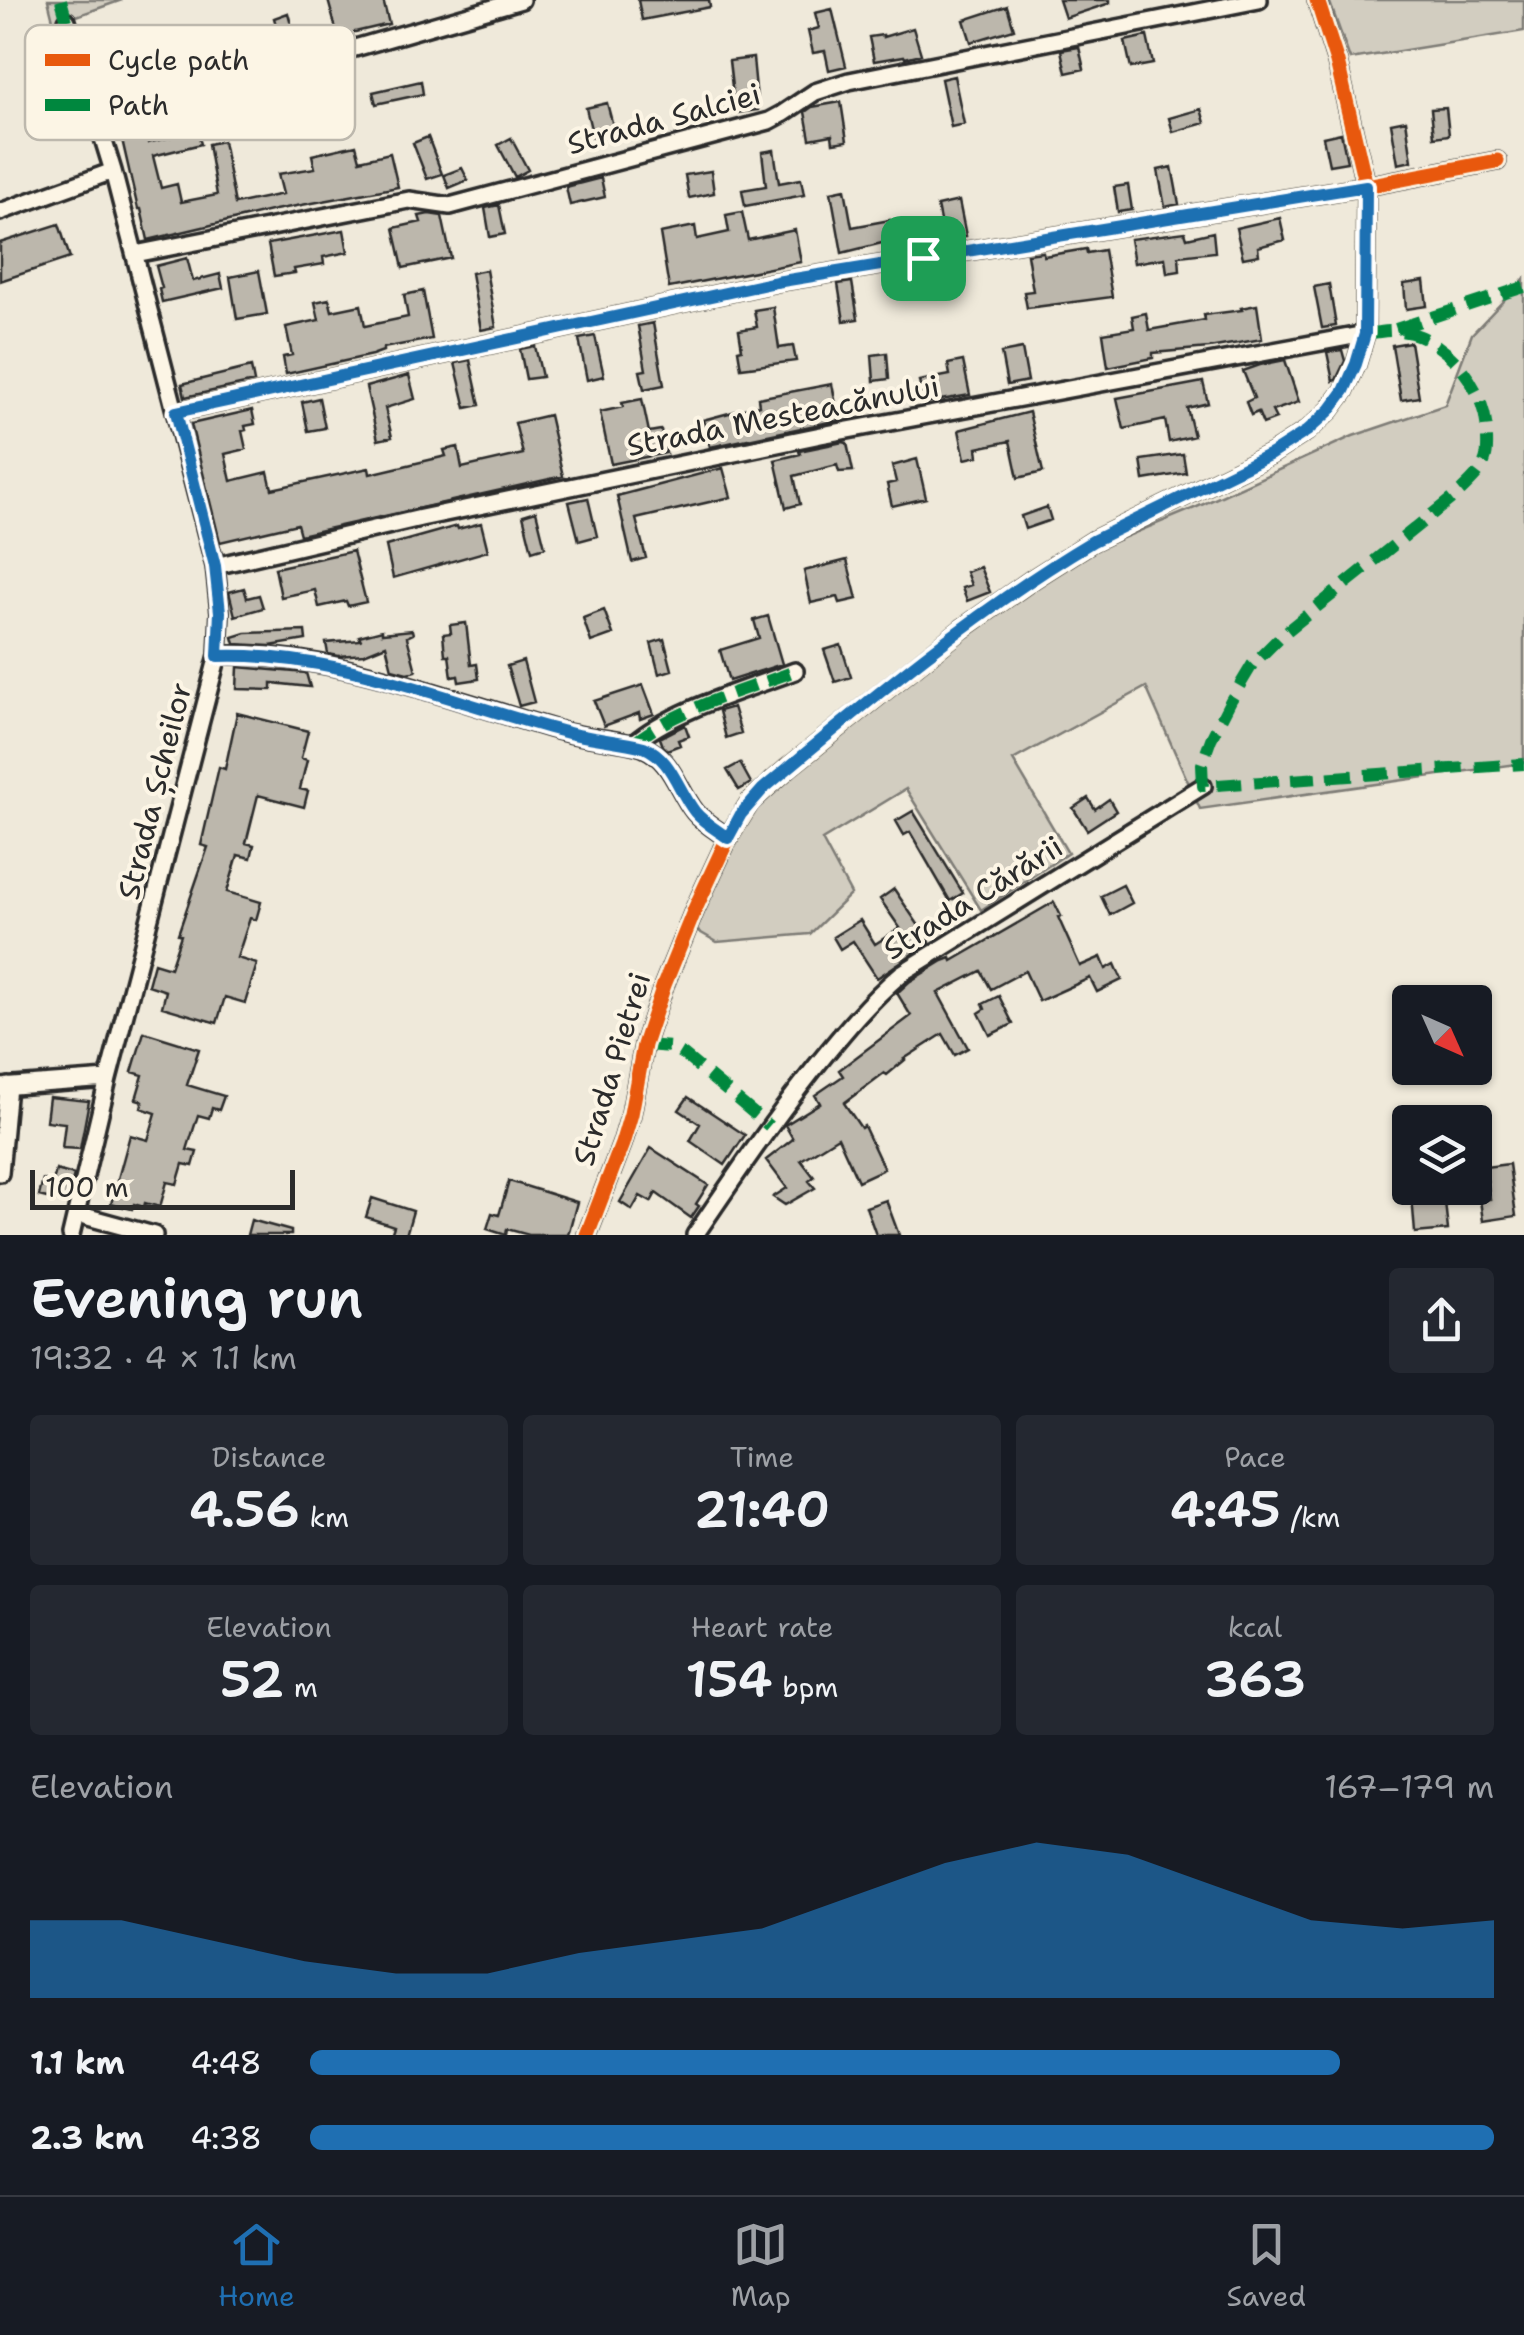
<!DOCTYPE html>
<meta charset="utf-8">
<style>
:root{--surface:#171b24;--page:#242831;--text:#f1f3f6;--muted:#9ea1a6;--line:#363941;--accent:#1f6fb2}
body{margin:0;font-family:"Shantell Sans",sans-serif;background:var(--page);color:var(--text);height:100vh;display:flex;flex-direction:column;font-size:38px;white-space:nowrap}
*{box-sizing:border-box;margin:0}
p{font-size:32px;color:var(--muted)}
.icon{flex:none;width:55px;height:55px;fill:none;stroke:currentColor;stroke-width:2;stroke-linecap:round;stroke-linejoin:round}
.map{position:relative;height:1235px;overflow:hidden}
.panel{display:flex;flex-direction:column;background:var(--surface);flex:1}
.panel>*{flex:none}
.needle{width:65px;rotate:135deg}
.fabs{position:absolute;left:1392px;top:985px;display:grid;gap:20px}
.fabs a{display:grid;place-items:center;width:100px;height:100px;border-radius:10px;background:var(--surface);box-shadow:0 2px 8px #0004;font-size:50px}
.scale{position:absolute;left:30px;bottom:25px;width:265px;box-sizing:border-box;padding-left:10px;border:5px solid #2b2b2b;border-top:0;font-size:28px;line-height:35px;white-space:nowrap;color:#2b2b2b;-webkit-text-stroke:8px #fcf5e5;paint-order:stroke}
.pin{position:absolute;display:grid;place-items:center;width:85px;height:85px;color:#fff;margin:-42px;border-radius:20px;box-shadow:0 5px 15px #0006}
.round{display:grid;place-items:center;flex:none;width:105px;height:105px;border-radius:10px;background:var(--page)}
.headline{display:flex;align-items:center;justify-content:space-between;height:170px;padding:0 30px}
h1{font-size:55px;font-weight:600;line-height:75px}
.stats{display:grid;grid-template-columns:repeat(3,1fr);gap:15px;height:170px;padding:10px 30px}
.stats div{display:grid;align-content:center;border-radius:10px;background:var(--page);text-align:center}
.stats b{font-size:50px;font-weight:600}
.stats small{font-size:28px;font-weight:400}
.stats p{font-size:28px}
.chart{height:280px;padding:20px 30px}
.chart p{display:flex;justify-content:space-between}
.chart svg{width:100%;height:180px;margin-top:10px;fill:var(--accent);opacity:.7}
ul{padding:0 30px;list-style:none;font-size:32px}
li{display:grid;grid-template-columns:160px 120px 1fr;align-items:center;height:75px}
li i{height:25px;border-radius:12px;background:var(--accent)}
.tab-bar{display:flex;justify-content:space-around;align-items:center;height:140px;border-top:2px solid var(--line);background:var(--surface);font-size:28px;color:var(--muted)}
.tab-bar a{display:grid;justify-items:center;gap:5px}
.tab-bar .current{color:var(--accent)}
.map>svg:first-child{display:block}
.green{fill:#d2cdc0;stroke:#7e7c76;stroke-width:2.5}
.building{fill:#bcb7ac;stroke:#2b2b2b;stroke-width:2.5}
.lines{fill:none;stroke-linecap:round;stroke-linejoin:round}
.minor-casing{stroke:#2b2b2b;stroke-width:22}
.minor{stroke:#fcf5e5;stroke-width:15}
.quiet{stroke:#00873e;stroke-width:12;stroke-dasharray:25 12;stroke-linecap:butt}
.cycleway-casing{stroke:#fcf5e5;stroke-width:21}
.cycleway{stroke:#e8590c;stroke-width:15}
.route-casing{stroke:#fff;stroke-width:20}
.route{stroke:#1f6fb2;stroke-width:12}
.labels{text-anchor:middle;stroke-width:8;stroke-linejoin:round;paint-order:stroke}
.street-label{font-size:30px;fill:#2b2b2b;stroke:#fcf5e5}
.key{fill:#fcf5e5;stroke:#bdb8ad;stroke-width:2.5}
.key-label{font-size:28px;fill:#2b2b2b}
</style>
<div class="map">
<svg width="1524" height="1235" viewBox="0 0 1524 1235">
<rect width="100%" height="100%" fill="#efe9da"/>
<filter id="ink" filterUnits="userSpaceOnUse"><feTurbulence type="fractalNoise" baseFrequency=".01" numOctaves="2"/><feDisplacementMap in="SourceGraphic" scale="20" xChannelSelector="R" yChannelSelector="G"/><feConvolveMatrix kernelMatrix="1 2 1 2 8 2 1 2 1" color-interpolation-filters="sRGB"/></filter>
<g filter="url(#ink)">
<path class="green" d="M 48,0 L 122,0 L 54,24 Z
M 1329,0 L 1524,0 L 1524,31 L 1350,59 Z
M 1524,279 L 1524,763 L 1200,809 L 1146,687 L 1013,760 L 1068,853 L 981,910 L 906,789 L 822,840 L 851,894 L 810,934 L 717,942 L 696,930 L 736,838 L 760,799 L 960,640 L 1084,554 L 1197,507 L 1353,436 L 1445,405 L 1472,334 Z"/>
<path class="building" d="M 328,0 L 383,0 L 389,24 L 338,36 Z
M 638,0 L 709,0 L 710,7 L 642,20 Z
M 1059,0 L 1110,0 L 1110,3 L 1065,18 Z
M 1007,6 L 1014,29 L 971,42 L 964,20 Z
M 832,9 L 846,66 L 829,70 L 825,51 L 813,53 L 808,31 L 819,28 L 815,13 Z
M 288,13 L 296,42 L 282,46 L 274,18 Z
M 913,28 L 921,54 L 905,58 L 904,56 L 874,61 L 869,37 L 883,35 L 883,37 Z
M 1147,36 L 1153,64 L 1131,68 L 1125,41 Z
M 1079,47 L 1084,69 L 1066,73 L 1061,50 Z
M 753,58 L 758,110 L 735,113 L 729,61 Z
M 954,76 L 964,124 L 951,127 L 941,79 Z
M 421,81 L 423,94 L 376,104 L 373,92 Z
M 841,102 L 847,141 L 833,143 L 832,135 L 810,139 L 805,112 L 812,107 Z
M 607,103 L 616,137 L 594,142 L 586,108 Z
M 1446,108 L 1449,135 L 1434,137 L 1431,109 Z
M 1201,109 L 1205,123 L 1173,132 L 1169,118 Z
M 1406,120 L 1412,161 L 1398,164 L 1391,123 Z
M 144,128 L 148,143 L 197,130 L 201,144 L 153,156 L 161,188 L 177,184 L 181,202 L 217,195 L 208,144 L 223,141 L 235,204 L 283,194 L 278,174 L 315,168 L 312,155 L 356,145 L 360,160 L 390,153 L 398,187 L 275,210 L 148,240 L 141,209 L 138,209 L 121,135 Z
M 1341,133 L 1347,162 L 1329,165 L 1323,137 Z
M 428,137 L 442,174 L 427,179 L 413,143 Z
M 511,138 L 528,170 L 515,177 L 498,145 Z
M 774,150 L 779,183 L 801,179 L 804,195 L 745,206 L 742,190 L 766,186 L 762,152 Z
M 1172,167 L 1179,204 L 1165,207 L 1158,170 Z
M 462,168 L 468,180 L 449,188 L 444,175 Z
M 711,171 L 714,193 L 689,198 L 685,175 Z
M 601,178 L 605,197 L 570,205 L 566,187 Z
M 1128,185 L 1132,210 L 1118,212 L 1114,187 Z
M 845,189 L 852,227 L 890,220 L 894,240 L 842,253 L 831,192 Z
M 959,201 L 966,236 L 944,241 L 937,206 Z
M 499,205 L 505,234 L 490,237 L 485,208 Z
M 742,212 L 748,240 L 795,230 L 801,262 L 669,288 L 660,233 L 695,226 L 697,239 L 729,232 L 726,215 Z
M 429,214 L 442,216 L 451,258 L 403,268 L 394,228 L 421,222 L 419,216 Z
M 1280,218 L 1285,240 L 1258,247 L 1259,255 L 1243,258 L 1236,228 Z
M 59,224 L 70,258 L 0,281 L 0,243 Z
M 344,230 L 348,252 L 323,257 L 324,264 L 294,269 L 295,273 L 274,276 L 268,244 Z
M 1185,232 L 1187,238 L 1213,232 L 1215,252 L 1179,256 L 1180,271 L 1167,273 L 1165,258 L 1134,263 L 1130,239 Z
M 1086,249 L 1087,253 L 1104,250 L 1112,297 L 1027,308 L 1024,292 L 1033,291 L 1027,254 L 1043,252 L 1044,256 Z
M 187,258 L 193,281 L 220,274 L 223,288 L 162,302 L 159,289 L 162,288 L 156,266 Z
M 486,270 L 496,327 L 481,330 L 471,273 Z
M 920,270 L 925,295 L 908,298 L 903,273 Z
M 259,271 L 267,314 L 237,319 L 230,277 Z
M 1424,281 L 1427,306 L 1406,309 L 1404,284 Z
M 852,282 L 858,319 L 844,321 L 838,284 Z
M 1329,284 L 1336,326 L 1322,328 L 1314,287 Z
M 423,291 L 432,339 L 383,348 L 383,351 L 372,355 L 286,374 L 283,357 L 292,355 L 286,327 L 319,320 L 315,302 L 329,299 L 332,311 L 361,305 L 365,326 L 408,317 L 404,295 Z
M 1257,305 L 1262,339 L 1209,348 L 1153,353 L 1153,358 L 1108,367 L 1103,333 L 1134,328 L 1132,316 L 1146,313 L 1149,330 L 1205,320 L 1204,315 L 1242,310 L 1241,308 Z
M 773,307 L 779,348 L 793,346 L 796,361 L 741,368 L 738,350 L 742,349 L 739,330 L 757,327 L 754,310 Z
M 653,323 L 664,385 L 644,389 L 640,371 L 646,370 L 638,326 Z
M 595,336 L 604,376 L 587,380 L 579,339 Z
M 1410,342 L 1419,397 L 1401,400 L 1392,345 Z
M 535,346 L 542,377 L 526,379 L 520,349 Z
M 1022,349 L 1028,381 L 1007,385 L 1001,353 Z
M 1342,350 L 1345,361 L 1336,380 L 1333,381 L 1327,352 Z
M 887,353 L 889,379 L 874,381 L 872,355 Z
M 470,360 L 480,405 L 466,408 L 455,363 Z
M 1285,360 L 1299,402 L 1272,411 L 1276,419 L 1263,424 L 1258,412 L 1251,415 L 1246,402 L 1254,398 L 1243,371 L 1260,365 Z
M 963,361 L 970,395 L 923,403 L 919,381 L 950,375 L 948,364 Z
M 251,367 L 254,382 L 185,397 L 182,384 Z
M 409,375 L 415,399 L 385,408 L 392,437 L 378,440 L 366,387 Z
M 1203,382 L 1208,403 L 1187,408 L 1194,436 L 1169,442 L 1165,420 L 1124,429 L 1117,398 Z
M 832,384 L 839,420 L 710,447 L 703,420 L 759,405 L 758,398 Z
M 319,398 L 325,428 L 308,431 L 302,402 Z
M 642,399 L 649,432 L 661,430 L 666,453 L 611,464 L 600,412 L 623,407 L 622,403 Z
M 252,410 L 255,424 L 245,426 L 246,430 L 242,431 L 246,449 L 225,454 L 231,481 L 268,472 L 272,489 L 369,468 L 370,474 L 446,456 L 444,450 L 458,447 L 462,468 L 523,454 L 515,423 L 549,415 L 563,476 L 300,535 L 297,524 L 220,542 L 191,424 Z
M 1029,412 L 1043,472 L 1018,478 L 1010,441 L 977,448 L 978,456 L 965,459 L 959,430 Z
M 843,442 L 847,443 L 853,471 L 839,472 L 837,465 L 794,476 L 800,504 L 786,508 L 775,460 L 800,454 L 799,451 Z
M 1183,454 L 1186,473 L 1144,480 L 1141,460 Z
M 917,459 L 926,498 L 892,506 L 887,484 L 896,482 L 892,466 Z
M 723,468 L 731,497 L 636,519 L 646,558 L 632,562 L 617,496 Z
M 588,498 L 597,536 L 579,541 L 569,502 Z
M 1047,507 L 1051,520 L 1025,529 L 1021,516 Z
M 536,511 L 545,547 L 532,551 L 523,515 Z
M 481,523 L 488,551 L 393,578 L 386,546 L 457,526 L 458,529 Z
M 353,551 L 366,602 L 348,606 L 346,601 L 319,607 L 315,590 L 281,597 L 275,568 Z
M 847,560 L 857,599 L 840,603 L 838,597 L 811,603 L 804,571 Z
M 980,567 L 990,592 L 967,601 L 962,588 L 971,585 L 966,572 Z
M 244,588 L 247,598 L 259,595 L 263,608 L 235,616 L 229,592 Z
M 604,610 L 613,634 L 591,642 L 583,618 Z
M 768,616 L 782,664 L 729,681 L 720,650 L 759,638 L 754,620 Z
M 466,623 L 471,665 L 477,664 L 479,679 L 459,682 L 458,676 L 452,677 L 449,655 L 445,655 L 443,634 L 451,633 L 450,625 Z
M 382,630 L 382,633 L 412,630 L 413,634 L 407,637 L 416,671 L 407,673 L 392,669 L 386,645 L 364,654 L 339,656 L 328,654 L 326,643 L 361,640 L 359,636 Z
M 305,631 L 306,640 L 270,646 L 235,644 L 233,637 L 246,633 Z
M 664,639 L 672,670 L 659,674 L 651,643 Z
M 841,645 L 851,677 L 835,682 L 824,650 Z
M 523,661 L 534,702 L 519,706 L 507,666 Z
M 238,667 L 306,673 L 310,687 L 272,683 L 272,690 L 237,689 Z
M 643,685 L 654,714 L 640,719 L 639,713 L 604,726 L 594,701 Z
M 733,707 L 741,733 L 726,738 L 719,711 Z
M 237,713 L 308,731 L 301,758 L 307,760 L 300,789 L 308,791 L 304,807 L 258,795 L 246,843 L 254,845 L 251,858 L 238,855 L 227,892 L 261,902 L 256,920 L 250,918 L 237,958 L 257,964 L 245,1003 L 225,997 L 217,1023 L 162,1007 L 166,991 L 148,985 L 154,963 L 170,968 L 181,935 L 178,934 L 208,847 L 201,845 L 219,767 L 225,769 Z
M 685,725 L 689,736 L 678,740 L 680,745 L 667,750 L 663,746 L 660,738 Z
M 740,763 L 751,783 L 739,790 L 727,770 Z
M 1088,798 L 1095,809 L 1109,799 L 1116,811 L 1087,830 L 1073,808 Z
M 913,811 L 963,893 L 950,901 L 910,832 L 904,835 L 896,821 Z
M 1123,885 L 1132,903 L 1110,915 L 1101,896 Z
M 894,889 L 930,942 L 877,978 L 853,941 L 840,949 L 833,937 L 860,920 L 875,944 L 900,928 L 880,899 Z
M 1054,902 L 1061,916 L 1058,917 L 1080,966 L 1101,957 L 1106,969 L 1115,964 L 1122,980 L 1097,992 L 1090,978 L 1039,1001 L 1025,971 L 991,989 L 981,971 L 938,993 L 968,1048 L 955,1055 L 943,1034 L 904,1059 L 905,1060 L 887,1075 L 884,1073 L 844,1103 L 861,1128 L 864,1126 L 884,1169 L 858,1181 L 838,1137 L 801,1160 L 814,1177 L 809,1181 L 815,1188 L 785,1205 L 773,1197 L 787,1188 L 766,1160 L 793,1139 L 785,1125 L 820,1103 L 815,1095 L 843,1076 L 839,1070 L 911,1016 L 897,993 L 909,982 L 943,961 L 951,958 L 952,961 Z
M 999,996 L 1013,1024 L 990,1035 L 979,1013 L 985,1009 L 983,1004 Z
M 144,1032 L 199,1049 L 187,1085 L 224,1096 L 219,1110 L 212,1108 L 209,1118 L 198,1115 L 187,1150 L 197,1152 L 193,1166 L 183,1164 L 177,1184 L 167,1182 L 160,1207 L 145,1203 L 144,1207 L 134,1204 L 132,1209 L 111,1204 L 130,1135 L 148,1140 L 156,1113 L 141,1108 L 143,1101 L 136,1099 L 143,1075 L 132,1072 Z
M 49,1097 L 89,1101 L 80,1149 L 62,1148 L 65,1123 L 46,1121 Z
M 688,1097 L 745,1135 L 725,1165 L 690,1141 L 700,1124 L 679,1110 Z
M 651,1148 L 708,1185 L 696,1204 L 699,1206 L 691,1218 L 656,1193 L 651,1202 L 640,1196 L 632,1210 L 620,1202 Z
M 1509,1164 L 1516,1216 L 1483,1221 L 1480,1200 L 1490,1199 L 1485,1167 Z
M 56,1170 L 74,1175 L 67,1203 L 39,1196 L 43,1180 L 53,1182 Z
M 509,1181 L 577,1202 L 568,1235 L 529,1235 L 507,1229 L 506,1235 L 487,1229 L 492,1213 L 499,1215 Z
M 1444,1193 L 1448,1230 L 1415,1233 L 1412,1196 Z
M 372,1198 L 413,1211 L 406,1235 L 391,1235 L 394,1226 L 366,1217 Z
M 886,1200 L 899,1235 L 876,1235 L 866,1207 Z
M 251,1220 L 291,1231 L 291,1235 L 247,1235 Z"/>
<g class="lines">
<g class="minor-casing">
<path id="minor" d="M 67,21 L 113,171 L 215,566 L 220,612 L 218,655 L 108,1079 L 71,1235
M 100,127 L 303,63 L 521,0
M 0,212 L 113,171
M 135,254 L 409,200 L 450,206 L 769,121 L 782,114 L 815,92 L 849,81 L 1259,0
M 176,412 L 776,282 L 1366,186 L 1497,161
M 215,566 L 421,518 L 821,435 L 1365,334
M 218,655 C 337,652 448,700 561,731 C 588,739 617,739 643,747 C 672,759 677,789 695,812 C 704,823 717,830 728,838
M 633,744 C 672,710 745,690 795,671
M 0,1087 L 108,1079
M 0,1173 L 8,1086
M 77,1214 L 154,1235
M 587,1235 L 622,1144 L 631,1114 L 644,1045 L 664,985 L 695,909 L 728,838 L 750,802 L 788,768 L 962,629 L 1033,579 L 1093,541 L 1271,454 L 1307,431 L 1330,410 L 1344,391 L 1356,364 L 1365,334 L 1366,186 L 1337,62 L 1317,0
M 695,1235 C 733,1179 771,1123 813,1070 C 841,1035 868,1002 902,973 L 1203,786"/>
</g>
<use href="#minor" class="minor"/>
<path class="quiet" d="M 61,0 L 67,21
M 1396,329 L 1524,287
M 1365,334 C 1384,331 1402,328 1420,336 C 1457,352 1488,396 1487,437 C 1487,444 1488,453 1485,460 C 1481,473 1470,482 1461,491 L 1282,635 L 1252,665 L 1231,700 L 1211,739 L 1202,764 L 1203,786 L 1524,764
M 633,744 C 672,710 745,690 795,671
M 644,1045 L 671,1047 L 684,1055 L 769,1126"/>
<g class="cycleway-casing">
<path id="cycleway" d="M 176,412 L 776,282 L 1366,186 L 1497,161
M 587,1235 L 622,1144 L 631,1114 L 644,1045 L 664,985 L 695,909 L 728,838 L 750,802 L 788,768 L 962,629 L 1033,579 L 1093,541 L 1271,454 L 1307,431 L 1330,410 L 1344,391 L 1356,364 L 1365,334 L 1366,186 L 1337,62 L 1317,0"/>
</g>
<use href="#cycleway" class="cycleway"/>
</g>
</g>
<g class="lines" filter="url(#ink)">
<g class="route-casing">
<path id="route" d="M 1366,186 L 1365,334 L 1356,364 L 1344,391 L 1330,410 L 1307,431 L 1271,454 L 1093,541 C 975,611 868,701 763,789 L 741,814 L 728,838 C 717,830 704,823 695,812 C 677,789 672,759 644,747 C 617,740 588,739 561,731 C 447,701 337,652 218,656 L 220,612 L 215,566 L 176,412 L 776,282 Z"/>
</g>
<use href="#route" class="route"/>
</g>
<g class="labels">
<g class="street-label">
<text transform="translate(664 119) rotate(-15)" y="10">Strada Salciei</text>
<text transform="translate(783 416) rotate(-11)" y="10">Strada Mesteacănului</text>
<text transform="translate(155 791) rotate(-76)" y="10">Strada Șcheilor</text>
<text transform="translate(973 898) rotate(-32)" y="10">Strada Cărării</text>
<text transform="translate(612 1069) rotate(-73)" y="10">Strada Pietrei</text>
</g>
</g>
<rect x="25" y="25" width="330" height="115" rx="15" class="key"/>
<rect x="45" y="54" width="45" height="12" fill="#e8590c"/>
<rect x="45" y="99" width="45" height="12" fill="#00873e"/>
<g class="key-label">
<text x="108" y="70">Cycle path</text>
<text x="108" y="115">Path</text>
</g>
</svg>
<div class="fabs">
<a><svg class="needle" viewBox="-14 -14 28 28"><path d="M0-13l5 13h-10z" fill="#e53935"/><path d="M0 13l5-13h-10z" fill="#9ea1a6"/></svg></a>
<a><svg class="icon" aria-label="layers" viewBox="0 0 24 24"><path d="M12 4l9 5-9 5-9-5zM3 14l9 5 9-5"/></svg></a>
</div>
<div class="scale">100 m</div>
<div class="pin" style="left:923px;top:258px;background:#1e9e55"><svg class="icon" aria-label="arrive" viewBox="0 0 24 24"><path d="M6 21V4h12l-3 4 3 4H6"/></svg></div>
</div>
<section class="panel">
<div class="headline"><div><h1>Evening run</h1><p>19:32 · 4 × 1.1 km</p></div><a class="round"><svg class="icon" aria-label="share" viewBox="0 0 24 24"><path d="M12 15V3M7 8l5-5 5 5M5 13v7h14v-7"/></svg></a></div>
<div class="stats">
<div><p>Distance</p><b>4.56<small> km</small></b></div>
<div><p>Time</p><b>21:40</b></div>
<div><p>Pace</p><b>4:45<small> /km</small></b></div>
</div>
<div class="stats">
<div><p>Elevation</p><b>52<small> m</small></b></div>
<div><p>Heart rate</p><b>154<small> bpm</small></b></div>
<div><p>kcal</p><b>363</b></div>
</div>
<div class="chart"><p><span>Elevation</span>167–179 m</p>
<svg viewBox="0 0 160 44" preserveAspectRatio="none"><path d="M0 44V25L10 25L20 30L30 35L40 38L50 38L60 33L70 30L80 27L90 19L100 11L110 6L120 9L130 17L140 25L150 27L160 25V44z"/></svg>
</div>
<ul>
<li><b>1.1 km</b>4:48<i style="width:87%"></i></li>
<li><b>2.3 km</b>4:38<i style="width:100%"></i></li>
</ul>
</section>
<nav class="tab-bar">
<a class="current"><svg class="icon" aria-label="home" viewBox="0 0 24 24"><path d="M3 11l9-7 9 7M6 9v11h12V9"/></svg>Home</a>
<a><svg class="icon" aria-label="map" viewBox="0 0 24 24"><path d="M3 6l6-2 6 2 6-2v14l-6 2-6-2-6 2zM9 4v14M15 6v14"/></svg>Map</a>
<a><svg class="icon" aria-label="saved" viewBox="0 0 24 24"><path d="M7 4h10v16l-5-4-5 4z"/></svg>Saved</a>
</nav>
